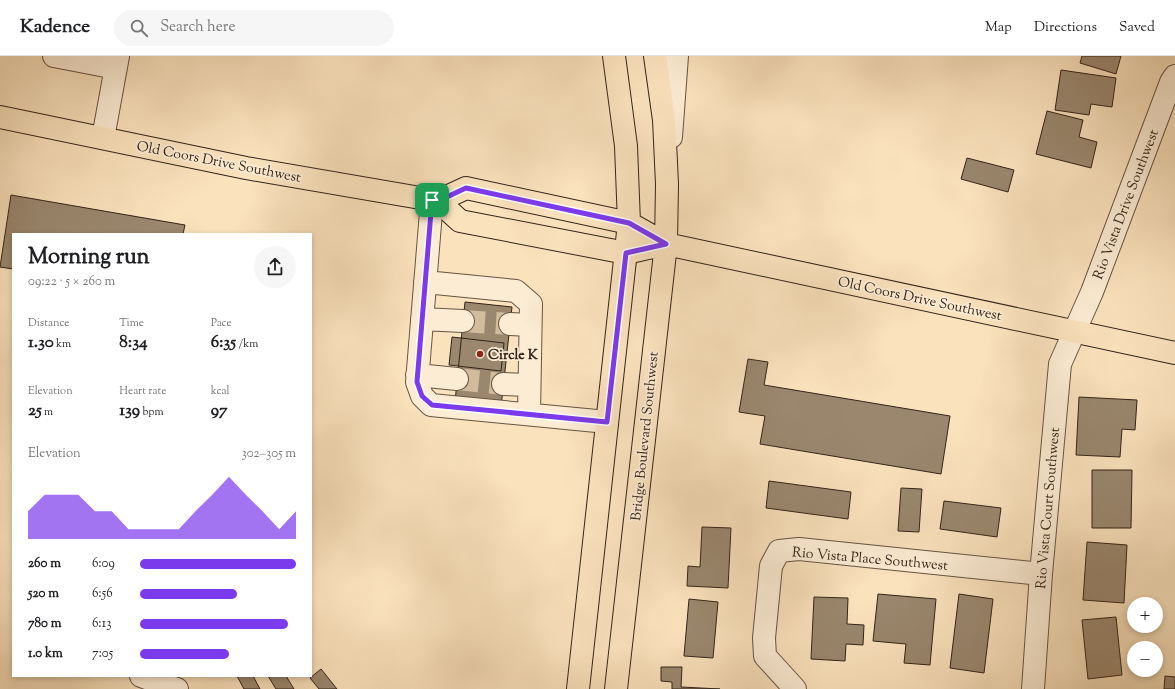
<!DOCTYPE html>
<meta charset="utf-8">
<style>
:root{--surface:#fff;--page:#f6f6f6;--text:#202124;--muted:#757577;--line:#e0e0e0;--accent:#7c3aed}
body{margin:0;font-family:"Sorts Mill Goudy",serif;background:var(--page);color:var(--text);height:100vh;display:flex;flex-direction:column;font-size:15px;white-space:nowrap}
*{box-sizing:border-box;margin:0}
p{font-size:13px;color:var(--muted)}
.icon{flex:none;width:22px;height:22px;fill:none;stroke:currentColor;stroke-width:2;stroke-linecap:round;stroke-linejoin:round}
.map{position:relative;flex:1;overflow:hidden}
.details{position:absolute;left:12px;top:177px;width:300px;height:444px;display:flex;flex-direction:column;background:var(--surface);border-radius:0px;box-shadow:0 2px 6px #0003}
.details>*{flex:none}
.controls{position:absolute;left:1127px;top:541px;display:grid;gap:8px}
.controls a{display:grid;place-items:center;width:36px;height:36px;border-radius:50%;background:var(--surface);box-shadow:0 2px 6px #0003;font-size:20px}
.pin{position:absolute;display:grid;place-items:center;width:34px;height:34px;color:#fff;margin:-17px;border-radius:8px;box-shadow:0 2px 6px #0006}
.round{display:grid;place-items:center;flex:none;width:42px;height:42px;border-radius:21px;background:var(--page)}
.summary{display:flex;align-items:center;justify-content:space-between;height:68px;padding:0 16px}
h1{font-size:22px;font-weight:800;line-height:30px}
.metrics{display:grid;grid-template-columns:repeat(3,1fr);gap:6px;height:68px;padding:4px 16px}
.metrics div{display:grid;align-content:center}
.metrics b{font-size:17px;font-weight:800}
.metrics small{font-size:11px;font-weight:400}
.metrics p{font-size:11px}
.chart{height:112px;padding:8px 16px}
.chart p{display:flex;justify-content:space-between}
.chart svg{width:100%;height:72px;margin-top:4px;fill:var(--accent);opacity:.7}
ul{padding:0 16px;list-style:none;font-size:13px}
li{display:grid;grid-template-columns:64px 48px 1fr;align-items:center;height:30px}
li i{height:10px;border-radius:5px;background:var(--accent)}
header{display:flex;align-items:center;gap:24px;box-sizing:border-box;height:56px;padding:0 20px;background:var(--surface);border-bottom:1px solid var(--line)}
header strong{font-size:19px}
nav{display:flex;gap:22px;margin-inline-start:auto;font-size:14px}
.search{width:280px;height:36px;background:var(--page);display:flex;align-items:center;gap:10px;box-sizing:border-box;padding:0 14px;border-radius:22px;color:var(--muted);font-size:15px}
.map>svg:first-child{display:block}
.building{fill:#9a876e;stroke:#332419}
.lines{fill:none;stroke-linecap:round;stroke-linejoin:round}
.minor-tunnel{stroke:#d2bc9c;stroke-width:22;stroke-dasharray:22 11;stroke-linecap:butt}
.minor-casing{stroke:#655442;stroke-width:24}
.major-casing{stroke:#332419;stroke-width:24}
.minor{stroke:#fcecd4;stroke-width:22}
.major{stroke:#fae2bd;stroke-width:22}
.route-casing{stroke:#fff;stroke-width:8}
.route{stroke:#7c3aed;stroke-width:5}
.poi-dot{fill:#8f2418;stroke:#fcecd4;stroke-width:1.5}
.labels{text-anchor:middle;stroke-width:3.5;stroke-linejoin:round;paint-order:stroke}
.street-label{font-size:14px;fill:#332419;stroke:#fcecd4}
.poi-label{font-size:14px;font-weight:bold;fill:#332419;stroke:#fcecd4;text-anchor:start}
</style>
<header>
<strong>Kadence</strong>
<div class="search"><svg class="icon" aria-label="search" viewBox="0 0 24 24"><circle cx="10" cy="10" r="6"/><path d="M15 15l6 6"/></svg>Search here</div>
<nav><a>Map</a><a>Directions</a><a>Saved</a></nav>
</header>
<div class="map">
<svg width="1175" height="633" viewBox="0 0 1175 633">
<rect width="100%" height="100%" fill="#fae2bd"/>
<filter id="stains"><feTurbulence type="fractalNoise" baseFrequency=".005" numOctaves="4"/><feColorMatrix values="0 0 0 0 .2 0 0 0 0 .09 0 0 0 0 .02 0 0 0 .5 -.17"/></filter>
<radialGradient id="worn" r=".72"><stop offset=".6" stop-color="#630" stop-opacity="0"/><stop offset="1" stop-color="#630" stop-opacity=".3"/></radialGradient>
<path class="building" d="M 1082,0 L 1121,0 L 1116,18 L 1080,7 Z
M 1061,14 L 1116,22 L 1112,51 L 1091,48 L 1089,59 L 1055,54 Z
M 1047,55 L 1083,64 L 1079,81 L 1097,86 L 1091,112 L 1036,98 Z
M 967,102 L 1014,114 L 1008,136 L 961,123 Z
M 11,139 L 185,169 L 183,178 L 13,178 L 13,213 L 0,211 Z
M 465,246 L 512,251 L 501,351 L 455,346 Z
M 452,281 L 504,287 L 501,315 L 449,309 Z
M 748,303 L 768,306 L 764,329 L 950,360 L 941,418 L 760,388 L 765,360 L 739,356 Z
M 1079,341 L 1137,344 L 1135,374 L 1122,373 L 1120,401 L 1076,399 Z
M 1092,414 L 1132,414 L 1131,472 L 1092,472 Z
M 769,425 L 851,436 L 848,463 L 766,452 Z
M 901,432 L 922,433 L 919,476 L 898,475 Z
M 944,445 L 1001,452 L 997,481 L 940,473 Z
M 702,471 L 731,472 L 728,532 L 687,530 L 688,510 L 700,511 Z
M 1087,486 L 1127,489 L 1124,547 L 1083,544 Z
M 878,538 L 936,543 L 930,609 L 904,607 L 906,588 L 873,585 Z
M 959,538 L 993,543 L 984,617 L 950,612 Z
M 814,541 L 848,542 L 847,568 L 864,569 L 863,589 L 846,588 L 845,605 L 811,603 Z
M 689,543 L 718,546 L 713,602 L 684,600 Z
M 1116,561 L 1122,619 L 1088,623 L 1082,564 Z
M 661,611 L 682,611 L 681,631 L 720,633 L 672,633 L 672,626 L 661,625 Z
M 321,613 L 337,633 L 319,633 L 310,622 Z
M 237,620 L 253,620 L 260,633 L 244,633 Z
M 268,620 L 286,620 L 294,633 L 276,633 Z
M 1165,620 L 1175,621 L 1175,633 L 1164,633 Z"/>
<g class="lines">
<path class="minor-tunnel" d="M 463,265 L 510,268
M 457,323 L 503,328"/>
<g class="minor-casing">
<path id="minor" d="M 54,0 L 116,12
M 671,81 L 677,0
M 103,82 L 118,0
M 432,144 L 417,326 L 422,340 L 431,349 L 607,366
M 425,226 L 516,235 L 531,248 L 529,358
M 422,263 L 463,265
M 510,268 L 530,269
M 417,319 L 457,323
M 503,328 L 529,329
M 141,620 L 177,633
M 795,633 L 765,600 L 764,582 L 771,510 L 779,495 L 799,493 L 1041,518
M 1033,633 L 1041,518 L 1060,308 L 1092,236 L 1171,26 L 1175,20"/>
</g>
<g class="major-casing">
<path id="major" d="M 0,61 L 246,112 L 432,144 L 438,145 L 466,132 L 629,167 L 666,188 L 1175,297
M 438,145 L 460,165 L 626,197 L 666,188
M 578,633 L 629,167 L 626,90 L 614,0
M 616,633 L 666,188 L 667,128 L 664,64 L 655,0"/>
</g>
<use href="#minor" class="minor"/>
<use href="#major" class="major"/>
</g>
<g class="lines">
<g class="route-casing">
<path id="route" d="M 466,132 L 629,167 L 666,188 L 626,197 L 607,366 L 432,349 L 422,340 L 417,326 L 432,144 L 438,145 Z"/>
</g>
<use href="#route" class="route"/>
</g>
<circle class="poi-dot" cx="480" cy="298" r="4"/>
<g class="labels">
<g class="street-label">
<text transform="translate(219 105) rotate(11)" y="5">Old Coors Drive Southwest</text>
<text transform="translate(1125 148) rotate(-69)" y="5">Rio Vista Drive Southwest</text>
<text transform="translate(920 242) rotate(12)" y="5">Old Coors Drive Southwest</text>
<text transform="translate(644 380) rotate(-84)" y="5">Bridge Boulevard Southwest</text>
<text transform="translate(1047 452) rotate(-85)" y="5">Rio Vista Court Southwest</text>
<text transform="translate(870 502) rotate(5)" y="5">Rio Vista Place Southwest</text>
</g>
<g class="poi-label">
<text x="488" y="303">Circle K</text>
</g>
</g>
<rect width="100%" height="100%" filter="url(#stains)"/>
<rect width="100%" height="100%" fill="url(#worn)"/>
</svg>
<div class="controls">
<a>+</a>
<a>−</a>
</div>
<div class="pin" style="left:432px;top:144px;background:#1e9e55"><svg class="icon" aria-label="arrive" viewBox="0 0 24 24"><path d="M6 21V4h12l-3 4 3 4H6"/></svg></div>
<section class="details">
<div class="summary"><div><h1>Morning run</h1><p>09:22 · 5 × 260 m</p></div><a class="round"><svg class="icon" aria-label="share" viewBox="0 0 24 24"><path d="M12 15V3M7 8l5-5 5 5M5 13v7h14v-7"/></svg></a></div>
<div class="metrics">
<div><p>Distance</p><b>1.30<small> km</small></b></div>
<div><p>Time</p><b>8:34</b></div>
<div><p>Pace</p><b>6:35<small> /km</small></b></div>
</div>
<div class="metrics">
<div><p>Elevation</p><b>25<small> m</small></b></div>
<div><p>Heart rate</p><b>139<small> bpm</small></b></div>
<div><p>kcal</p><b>97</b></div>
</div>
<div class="chart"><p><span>Elevation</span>302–305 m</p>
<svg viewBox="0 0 160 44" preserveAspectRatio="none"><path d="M0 44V27L10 17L20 17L30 17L40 27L50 27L60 38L70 38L80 38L90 38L100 27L110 17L120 6L130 17L140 27L150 38L160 27V44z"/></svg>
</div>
<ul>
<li><b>260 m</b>6:09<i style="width:100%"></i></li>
<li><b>520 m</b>6:56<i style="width:62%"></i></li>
<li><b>780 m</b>6:13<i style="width:95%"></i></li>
<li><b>1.0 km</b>7:05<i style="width:57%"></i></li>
</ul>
</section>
</div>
